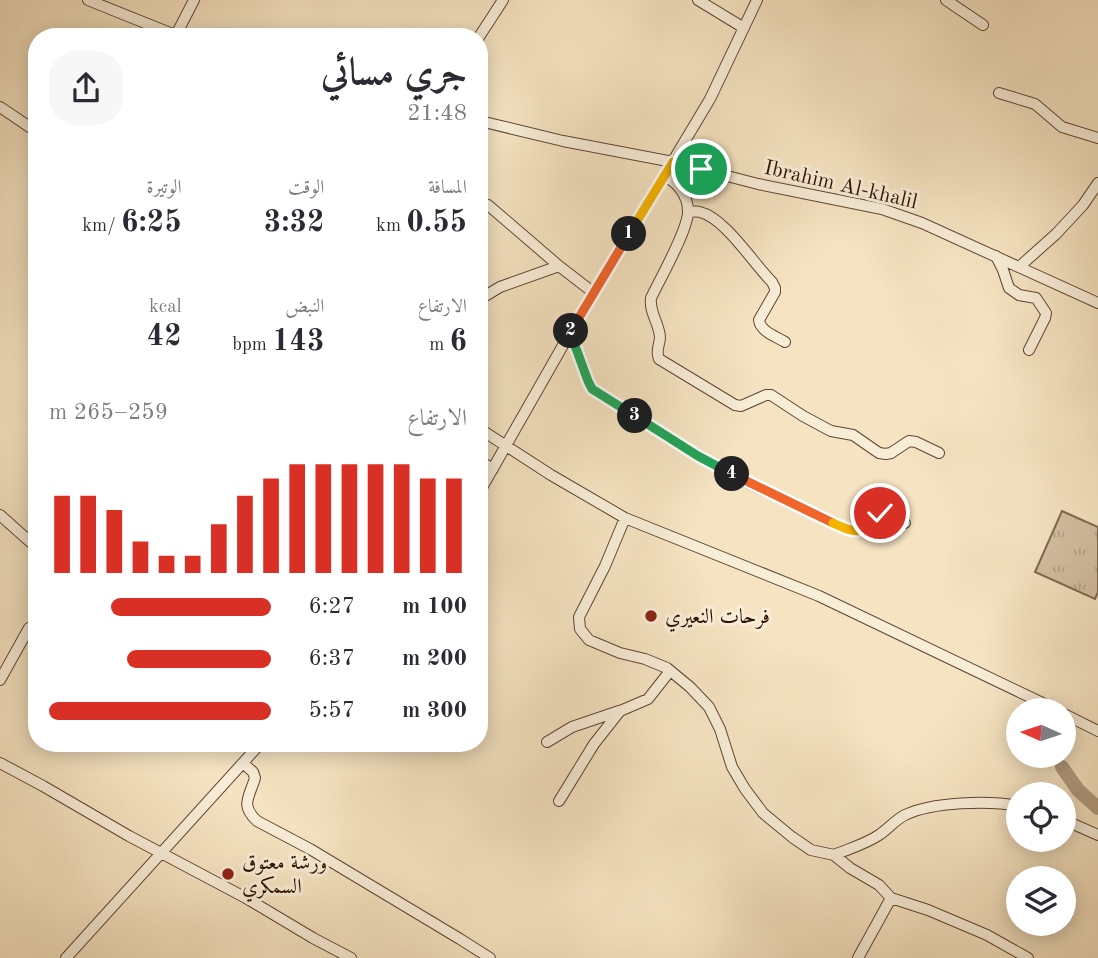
<!DOCTYPE html>
<html lang="ar">
<meta charset="utf-8">
<style>
:root{--surface:#fff;--page:#f7f7f7;--text:#2b2b33;--muted:#7c7c81;--accent:#d93025}
body{margin:0;font-family:"Old Standard TT",Amiri,serif;background:var(--page);color:var(--text);direction:rtl;height:100vh;display:flex;flex-direction:column;font-size:26px;white-space:nowrap}
*{box-sizing:border-box;margin:0}
p{font-size:23px;color:var(--muted)}
.icon{flex:none;width:38px;height:38px;fill:none;stroke:currentColor;stroke-width:2;stroke-linecap:round;stroke-linejoin:round}
.map{position:relative;flex:1;overflow:hidden;direction:ltr}
.sheet{position:absolute;left:28px;top:28px;width:460px;height:724px;display:flex;flex-direction:column;background:var(--surface);border-radius:28px;box-shadow:0 4px 18px #0003;direction:rtl}
.sheet>*{flex:none}
.needle{width:46px;rotate:273deg}
.tools{position:absolute;left:1006px;top:698px;display:grid;gap:14px}
.tools a{display:grid;place-items:center;width:70px;height:70px;border-radius:50%;background:var(--surface);box-shadow:0 4px 18px #0003;font-size:35px}
.pin{position:absolute;display:grid;place-items:center;width:60px;height:60px;color:#fff;margin:-30px;border:4px solid #fff;border-radius:50%;box-shadow:0 2px 7px #0007}
.km{position:absolute;width:35px;height:35px;margin:-18px;border-radius:50%;background:#222;color:#fff;font-size:19px;line-height:35px;text-align:center}
.round{display:grid;place-items:center;flex:none;width:74px;height:74px;border-radius:28px;background:var(--page)}
.headline{display:flex;align-items:center;justify-content:space-between;height:119px;padding:0 21px}
h1{font-size:38px;font-weight:600;line-height:52px}
.stats{display:grid;grid-template-columns:repeat(3,1fr);gap:10px;height:119px;padding:7px 21px}
.stats div{display:grid;align-content:center}
.stats b{font-size:30px;font-weight:600}
.stats small{font-size:19px;font-weight:400}
.stats p{font-size:19px}
.chart{height:196px;padding:14px 21px}
.chart p{display:flex;justify-content:space-between}
.chart svg{width:100%;height:126px;margin-top:7px;stroke:var(--accent);stroke-width:6}
ul{padding:0 21px;list-style:none;font-size:23px}
li{display:grid;grid-template-columns:112px 84px 1fr;align-items:center;height:52px}
li i{height:18px;border-radius:9px;background:var(--accent)}
.map>svg:first-child{display:block}
.grass{fill:url(#grass-tufts);stroke:#816852;stroke-width:2}
.lines{fill:none;stroke-linecap:round;stroke-linejoin:round}
.river{stroke:#b29b80;stroke-width:14}
.minor-casing{stroke:#604532;stroke-width:12}
.minor{stroke:#f8edd7;stroke-width:10}
.split-1-casing{stroke:#fff;stroke-width:14}
.split-2-casing{stroke:#fff;stroke-width:14}
.split-3-casing{stroke:#fff;stroke-width:14}
.split-4-casing{stroke:#fff;stroke-width:14}
.split-5-casing{stroke:#fff;stroke-width:14}
.split-6-casing{stroke:#fff;stroke-width:14}
.split-1{stroke:#f5b400;stroke-width:9}
.split-2{stroke:#f0652b;stroke-width:9}
.split-3{stroke:#22a559;stroke-width:9}
.split-4{stroke:#22a559;stroke-width:9}
.split-5{stroke:#f0652b;stroke-width:9}
.split-6{stroke:#f5b400;stroke-width:9}
.poi-dot{fill:#8f2418;stroke:#f8edd7;stroke-width:2.5}
.labels{text-anchor:middle;stroke-width:6;stroke-linejoin:round;paint-order:stroke}
.street-label{font-size:21px;fill:#2f1002;stroke:#f8edd7}
.poi-label{font-size:21px;fill:#2f1002;stroke:#f8edd7;text-anchor:start}
</style>
<div class="map">
<svg width="1098" height="958" viewBox="0 0 1098 958">
<defs>
<pattern id="grass-tufts" width="24" height="20" patternUnits="userSpaceOnUse" patternTransform="scale(1.75)"><rect width="24" height="20" fill="#d3bfa1"/><path d="M3 7l-1-3M5 7V3M7 7l1-3M15 17l-1-3M17 17v-4M19 17l1-3" fill="none" stroke="#b5a389"/></pattern>
</defs>
<rect width="100%" height="100%" fill="#f5e3c1"/>
<filter id="stains"><feTurbulence type="fractalNoise" baseFrequency=".00286" numOctaves="4"/><feColorMatrix values="0 0 0 0 .2 0 0 0 0 .09 0 0 0 0 .02 0 0 0 .5 -.17"/></filter>
<radialGradient id="worn" r=".72"><stop offset=".6" stop-color="#630" stop-opacity="0"/><stop offset="1" stop-color="#630" stop-opacity=".3"/></radialGradient>
<path class="grass" d="M 1062,511 L 1098,527 L 1098,592 L 1095,599 L 1035,572 Z"/>
<g class="lines">
<path class="river" d="M 1062,767 L 1078,790 L 1098,808"/>
<g class="minor-casing">
<path id="minor" d="M 88,0 L 180,37
M 698,0 L 744,28
M 946,0 L 983,25
M 176,35 L 194,0
M 479,37 L 503,0
M 999,93 L 1035,104 L 1062,127 L 1098,138
M 0,107 L 37,132
M 480,121 L 563,141 L 673,162 L 758,184 L 882,209 L 922,223 L 1098,303
M 664,176 C 677,182 688,195 688,211 C 689,228 659,281 651,298 C 649,312 659,323 660,337 C 660,345 655,350 659,359 L 735,405 L 741,406 L 766,395 L 771,395 L 803,416 L 831,431 L 853,435 L 879,453 L 886,454 L 891,453 L 909,441 L 916,442 L 939,453
M 488,205 L 559,266 L 594,293
M 688,212 C 692,212 696,211 700,212 C 725,218 753,263 772,282 L 775,288 L 775,292 L 759,320 C 760,331 775,336 785,342
M 996,256 L 1003,270 L 1009,288 L 1019,295 L 1036,298 L 1046,313 L 1045,318 L 1029,350
M 1019,267 L 1056,234 L 1083,205 L 1098,183
M 480,299 L 500,287 L 559,266
M 570,333 L 588,381 L 592,389 L 698,456 L 742,480 L 849,530 C 862,534 871,522 880,513 L 905,523
M 480,429 L 551,475 L 625,518 L 819,596 L 1057,710
M 480,461 L 493,469
M 480,491 L 570,333 L 710,99 L 757,0
M 0,515 L 37,548
M 625,518 L 605,566 L 579,617 L 580,629 L 589,640 L 620,653 L 645,659 L 667,668 L 690,687 L 709,707 L 720,729 L 732,767 L 745,789 L 763,813 L 792,837 L 811,850 L 834,855 L 850,868 L 879,885 L 891,898 L 928,910 L 987,935 L 1028,958
M 0,680 L 29,628 L 37,623
M 1064,714 L 1098,731
M 547,742 L 572,727 L 619,711
M 0,763 L 43,786 L 129,836 L 246,898 L 313,938 L 351,958
M 243,763 L 253,772 L 255,778 C 249,798 240,805 257,821 L 310,849 L 460,939 L 490,958
M 559,801 L 594,744 L 620,711 L 648,699 L 670,671
M 1064,820 L 1098,835
M 834,855 C 848,849 866,844 879,835 C 888,829 895,820 905,815 C 932,802 989,800 1018,806
M 66,958 L 260,744
M 858,958 L 891,898"/>
</g>
<use href="#minor" class="minor"/>
</g>
<g class="lines">
<g class="split-1-casing">
<path id="split-1" d="M 629,234 L 673,162 L 701,169"/>
</g>
<g class="split-2-casing">
<path id="split-2" d="M 571,331 L 629,234"/>
</g>
<g class="split-3-casing">
<path id="split-3" d="M 571,331 L 570,332 L 588,381 L 592,389 L 635,416"/>
</g>
<g class="split-4-casing">
<path id="split-4" d="M 635,416 L 698,456 L 732,474"/>
</g>
<g class="split-5-casing">
<path id="split-5" d="M 732,474 L 833,523"/>
</g>
<g class="split-6-casing">
<path id="split-6" d="M 833,523 C 861,536 859,533 880,513"/>
</g>
<use href="#split-1" class="split-1"/>
<use href="#split-2" class="split-2"/>
<use href="#split-3" class="split-3"/>
<use href="#split-4" class="split-4"/>
<use href="#split-5" class="split-5"/>
<use href="#split-6" class="split-6"/>
</g>
<g class="poi-dot">
<circle cx="651" cy="616" r="7"/>
<circle cx="228" cy="874" r="7"/>
</g>
<g class="labels">
<g class="street-label">
<text transform="translate(841 184) rotate(13)" y="7">Ibrahim Al-khalil</text>
</g>
<g class="poi-label">
<text x="665" y="623">فرحات النعيري</text>
<text x="242" y="869">ورشة معتوق<tspan x="242" dy="24">السمكري</tspan></text>
</g>
</g>
<rect width="100%" height="100%" filter="url(#stains)"/>
<rect width="100%" height="100%" fill="url(#worn)"/>
</svg>
<div class="tools">
<a><svg class="needle" viewBox="-14 -14 28 28"><path d="M0-13l5 13h-10z" fill="#e53935"/><path d="M0 13l5-13h-10z" fill="#7c7c81"/></svg></a>
<a><svg class="icon" aria-label="locate" viewBox="0 0 24 24"><circle cx="12" cy="12" r="6"/><path d="M12 2v4M12 18v4M2 12h4M18 12h4"/></svg></a>
<a><svg class="icon" aria-label="layers" viewBox="0 0 24 24"><path d="M12 4l9 5-9 5-9-5zM3 14l9 5 9-5"/></svg></a>
</div>
<div class="pin" style="left:701px;top:169px;background:#1e9e55"><svg class="icon" aria-label="arrive" viewBox="0 0 24 24"><path d="M6 21V4h12l-3 4 3 4H6"/></svg></div>
<div class="pin" style="left:880px;top:513px;background:#d93025"><svg class="icon" aria-label="check" viewBox="0 0 24 24"><path d="M5 12l5 5 9-10"/></svg></div>
<b class="km" style="left:629px;top:234px">1</b>
<b class="km" style="left:571px;top:331px">2</b>
<b class="km" style="left:635px;top:416px">3</b>
<b class="km" style="left:732px;top:474px">4</b>
<section class="sheet">
<div class="headline"><div><h1>جري مسائي</h1><p>21:48</p></div><a class="round"><svg class="icon" aria-label="share" viewBox="0 0 24 24"><path d="M12 15V3M7 8l5-5 5 5M5 13v7h14v-7"/></svg></a></div>
<div class="stats">
<div><p>المسافة</p><b>0.55<small> km</small></b></div>
<div><p>الوقت</p><b>3:32</b></div>
<div><p>الوتيرة</p><b>6:25<small> /km</small></b></div>
</div>
<div class="stats">
<div><p>الارتفاع</p><b>6<small> m</small></b></div>
<div><p>النبض</p><b>143<small> bpm</small></b></div>
<div><p>kcal</p><b>42</b></div>
</div>
<div class="chart"><p><span>الارتفاع</span>259–265 m</p>
<svg viewBox="0 0 160 44" preserveAspectRatio="none"><path d="M5 44V17M15 44V17M25 44V22M35 44V33M45 44V38M55 44V38M65 44V27M75 44V17M85 44V11M95 44V6M105 44V6M115 44V6M125 44V6M135 44V6M145 44V11M155 44V11"/></svg>
</div>
<ul>
<li><b>100 m</b>6:27<i style="width:72%"></i></li>
<li><b>200 m</b>6:37<i style="width:65%"></i></li>
<li><b>300 m</b>5:57<i style="width:100%"></i></li>
</ul>
</section>
</div>
